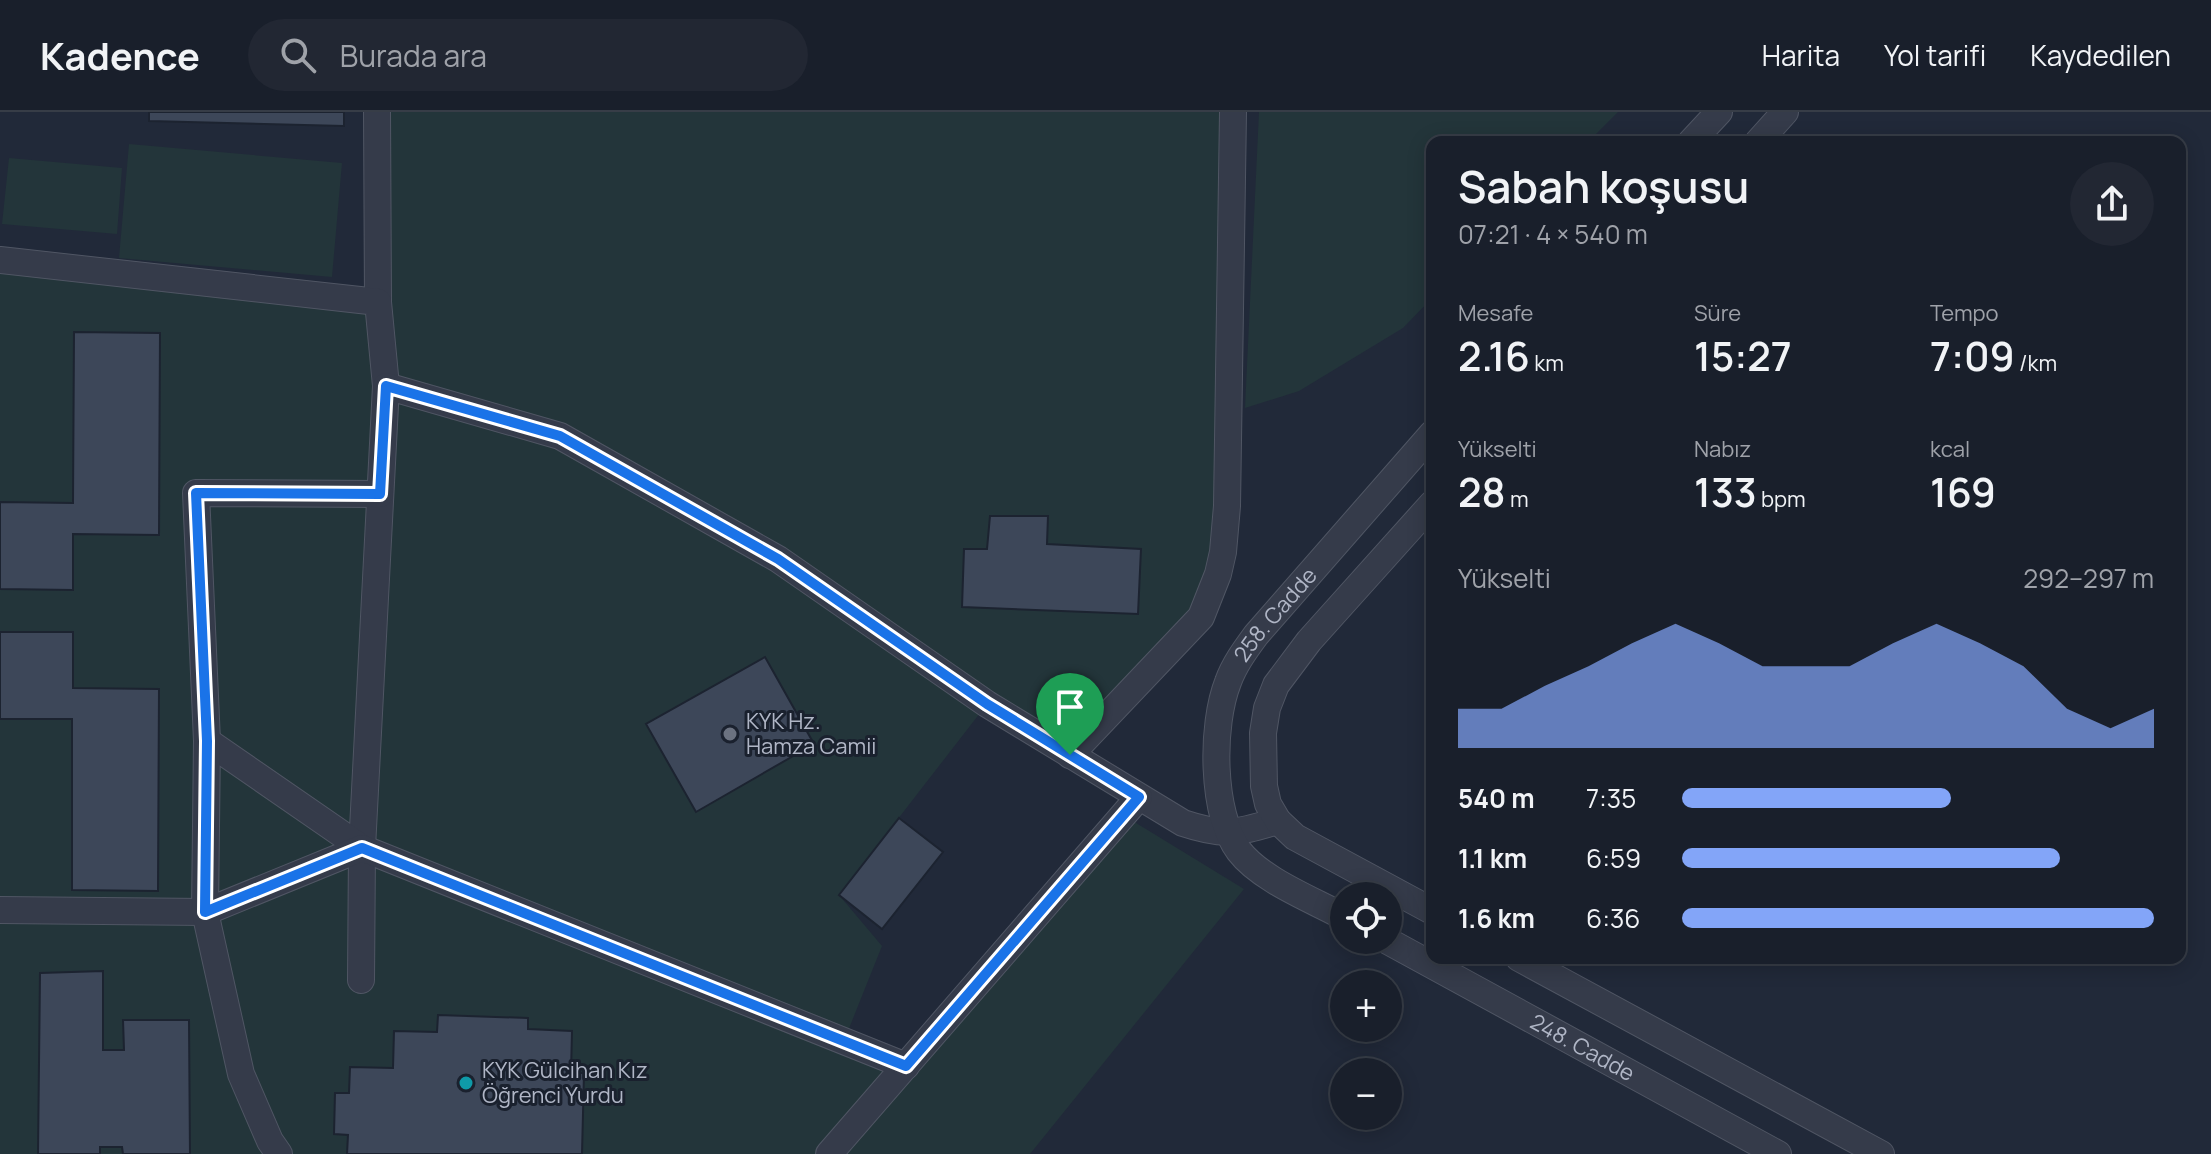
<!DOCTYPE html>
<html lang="tr">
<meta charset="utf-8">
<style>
:root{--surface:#191f2b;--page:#222733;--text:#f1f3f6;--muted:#9fa2a9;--line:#373d47;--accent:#83a5f8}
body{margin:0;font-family:Manrope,sans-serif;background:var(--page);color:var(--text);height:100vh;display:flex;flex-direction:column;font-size:30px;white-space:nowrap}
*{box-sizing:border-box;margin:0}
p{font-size:26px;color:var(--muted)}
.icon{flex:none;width:44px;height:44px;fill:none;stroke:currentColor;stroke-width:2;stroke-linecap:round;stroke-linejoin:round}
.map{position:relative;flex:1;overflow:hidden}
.details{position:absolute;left:1426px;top:24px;width:760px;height:828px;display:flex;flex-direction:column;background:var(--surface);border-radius:16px;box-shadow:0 4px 20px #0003,0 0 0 2px var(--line)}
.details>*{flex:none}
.buttons{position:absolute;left:1330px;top:770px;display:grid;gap:16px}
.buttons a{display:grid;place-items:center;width:72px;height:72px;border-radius:50%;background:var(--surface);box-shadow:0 4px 20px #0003,0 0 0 2px var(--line);font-size:40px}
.pin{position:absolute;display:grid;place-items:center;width:68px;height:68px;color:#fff;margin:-82px -34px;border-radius:50% 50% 50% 0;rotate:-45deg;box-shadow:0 0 8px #0007}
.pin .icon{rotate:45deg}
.round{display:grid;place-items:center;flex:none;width:84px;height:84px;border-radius:42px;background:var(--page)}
.summary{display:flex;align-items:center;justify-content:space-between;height:136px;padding:0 32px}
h1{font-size:44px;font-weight:600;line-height:60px}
.figures{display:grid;grid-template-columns:repeat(3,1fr);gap:12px;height:136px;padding:8px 32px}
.figures div{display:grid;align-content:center}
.figures b{font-size:40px;font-weight:600}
.figures small{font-size:22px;font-weight:400}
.figures p{font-size:22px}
.chart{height:224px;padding:16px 32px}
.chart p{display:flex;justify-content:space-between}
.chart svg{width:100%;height:144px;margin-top:8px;fill:var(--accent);opacity:.7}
ul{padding:0 32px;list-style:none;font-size:26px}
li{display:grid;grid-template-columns:128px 96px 1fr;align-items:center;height:60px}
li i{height:20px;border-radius:10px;background:var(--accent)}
header{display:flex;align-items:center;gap:48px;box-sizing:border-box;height:112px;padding:0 40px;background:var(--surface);border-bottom:2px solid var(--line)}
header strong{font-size:38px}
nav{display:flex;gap:44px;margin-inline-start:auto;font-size:28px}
.search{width:560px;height:72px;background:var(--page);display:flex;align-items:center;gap:20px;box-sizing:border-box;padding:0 28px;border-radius:44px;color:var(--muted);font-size:30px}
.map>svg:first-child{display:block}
.green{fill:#23353a}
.building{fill:#3d4759;stroke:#1c2330;stroke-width:2}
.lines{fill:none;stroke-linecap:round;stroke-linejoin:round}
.minor-casing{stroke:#505664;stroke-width:28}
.minor{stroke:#353b4a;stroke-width:26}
.route-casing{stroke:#fff;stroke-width:16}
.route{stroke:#1a73e8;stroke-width:10}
.worship-dot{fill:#6b7280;stroke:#1a212e;stroke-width:3}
.culture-dot{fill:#0f9aa8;stroke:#1a212e;stroke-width:3}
.labels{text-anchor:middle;stroke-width:6;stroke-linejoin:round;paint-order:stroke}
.street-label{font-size:22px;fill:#b0b6c6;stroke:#1a212e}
.poi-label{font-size:22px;fill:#b0b6c6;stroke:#1a212e;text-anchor:start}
</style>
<header>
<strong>Kadence</strong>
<div class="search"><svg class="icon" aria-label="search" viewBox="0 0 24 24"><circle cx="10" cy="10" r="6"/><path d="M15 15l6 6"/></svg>Burada ara</div>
<nav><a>Harita</a><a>Yol tarifi</a><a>Kaydedilen</a></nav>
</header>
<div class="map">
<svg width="2211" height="1042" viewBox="0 0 2211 1042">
<rect width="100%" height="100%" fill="#212939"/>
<path class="green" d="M 377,0 L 1233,0 L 1211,484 L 1070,643 L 987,592 L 839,783 L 882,834 L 844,929 L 905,954 L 1123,703 L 1244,777 L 1030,1042 L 0,1042 L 0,148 L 378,190 Z
M 1259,0 L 1618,0 L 1588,30 L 1432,30 L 1432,186 L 1403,216 L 1299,279 L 1245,296 Z
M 129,32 L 342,51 L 332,165 L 119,146 Z
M 9,46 L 122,56 L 117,122 L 2,112 Z"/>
<path class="building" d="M 149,0 L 344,0 L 344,14 L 149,9 Z
M 74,220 L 160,221 L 159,423 L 73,422 L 73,478 L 0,477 L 0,390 L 73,391 Z
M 990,404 L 1048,404 L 1047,432 L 1141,437 L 1138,502 L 962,495 L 964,437 L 987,437 Z
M 0,520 L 73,520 L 73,576 L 159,577 L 158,779 L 72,778 L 72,607 L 0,607 Z
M 765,545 L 814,632 L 696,700 L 646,612 Z
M 899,706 L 943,740 L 882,817 L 839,783 Z
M 103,859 L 103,938 L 124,938 L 123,908 L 189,908 L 190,1042 L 123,1042 L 122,1035 L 100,1035 L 100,1042 L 38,1042 L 40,861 Z
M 438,903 L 528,906 L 528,917 L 572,919 L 571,961 L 584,961 L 582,1042 L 347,1042 L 348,1023 L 334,1022 L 335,981 L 349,981 L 350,955 L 393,956 L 394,919 L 437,920 Z"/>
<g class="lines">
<g class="minor-casing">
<g id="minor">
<path d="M 377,0 L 378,190"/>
<path d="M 1691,30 L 1719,0"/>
<path d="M 1758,30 L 1785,0"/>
<path d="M 0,148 L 378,190 L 386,274 L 362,736 L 361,868"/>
<path d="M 386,274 L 560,324 L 778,447 L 987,592 L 1183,711 C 1225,725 1236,721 1278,709"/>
<path d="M 1432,392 L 1309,529 L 1276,573 L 1267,596 L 1263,621 L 1264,674 L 1268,692 L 1278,709 L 1295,725 L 1432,799"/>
<path d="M 207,629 L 362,736"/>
<path d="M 1070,643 L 1201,505 L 1218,462 L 1223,440 L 1227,394 L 1233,0"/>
<path d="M 0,798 L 205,800 L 362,736 L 906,954"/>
<path id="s1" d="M 1344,805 C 1313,788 1261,768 1239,739 C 1211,701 1211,613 1228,570 C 1234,553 1245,538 1256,523 L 1432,322"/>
<path id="s2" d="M 1386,828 L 1778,1042"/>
<path d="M 1519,846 L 1881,1042"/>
<path d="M 279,1042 L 270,1029 L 241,962 L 205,800 L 207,629 L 196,381 L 380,382"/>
<path d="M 829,1042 L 1139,685"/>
</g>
</g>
<use href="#minor" class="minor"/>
</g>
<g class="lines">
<g class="route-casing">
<path id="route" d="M 386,274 L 560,324 L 778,447 L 987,592 L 1139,685 L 906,954 L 362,736 L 205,800 L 207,629 L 196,381 L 380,382 Z"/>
</g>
<use href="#route" class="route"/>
</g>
<circle class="worship-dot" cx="730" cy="622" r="8"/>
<circle class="culture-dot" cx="466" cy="971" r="8"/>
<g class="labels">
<g class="street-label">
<text dy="8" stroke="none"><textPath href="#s1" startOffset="382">258. Cadde</textPath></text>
<text dy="8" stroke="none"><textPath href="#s2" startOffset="224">248. Cadde</textPath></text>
</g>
<g class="poi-label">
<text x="746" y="617">KYK Hz.<tspan x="746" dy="25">Hamza Camii</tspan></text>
<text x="482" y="966">KYK Gülcihan Kız<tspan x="482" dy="25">Öğrenci Yurdu</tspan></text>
</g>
</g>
</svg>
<div class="buttons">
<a><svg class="icon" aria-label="locate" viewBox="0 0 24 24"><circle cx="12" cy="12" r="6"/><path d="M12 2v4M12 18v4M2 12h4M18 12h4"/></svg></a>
<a>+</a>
<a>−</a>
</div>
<div class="pin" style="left:1070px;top:643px;background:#1e9e55"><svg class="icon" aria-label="arrive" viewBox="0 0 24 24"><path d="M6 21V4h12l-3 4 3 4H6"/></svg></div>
<section class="details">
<div class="summary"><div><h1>Sabah koşusu</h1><p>07:21 · 4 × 540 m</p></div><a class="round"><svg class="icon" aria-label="share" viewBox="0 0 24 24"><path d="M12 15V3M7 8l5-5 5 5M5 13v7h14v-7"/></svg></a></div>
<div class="figures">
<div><p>Mesafe</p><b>2.16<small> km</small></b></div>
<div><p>Süre</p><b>15:27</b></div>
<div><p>Tempo</p><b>7:09<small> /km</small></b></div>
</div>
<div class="figures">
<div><p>Yükselti</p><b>28<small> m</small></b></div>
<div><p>Nabız</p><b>133<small> bpm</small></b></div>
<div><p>kcal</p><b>169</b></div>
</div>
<div class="chart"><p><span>Yükselti</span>292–297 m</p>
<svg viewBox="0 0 160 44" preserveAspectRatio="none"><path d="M0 44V32L10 32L20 25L30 19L40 12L50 6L60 12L70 19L80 19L90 19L100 12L110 6L120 12L130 19L140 32L150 38L160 32V44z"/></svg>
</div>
<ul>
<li><b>540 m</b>7:35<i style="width:57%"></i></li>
<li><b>1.1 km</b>6:59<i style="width:80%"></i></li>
<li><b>1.6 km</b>6:36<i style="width:100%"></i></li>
</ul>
</section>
</div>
